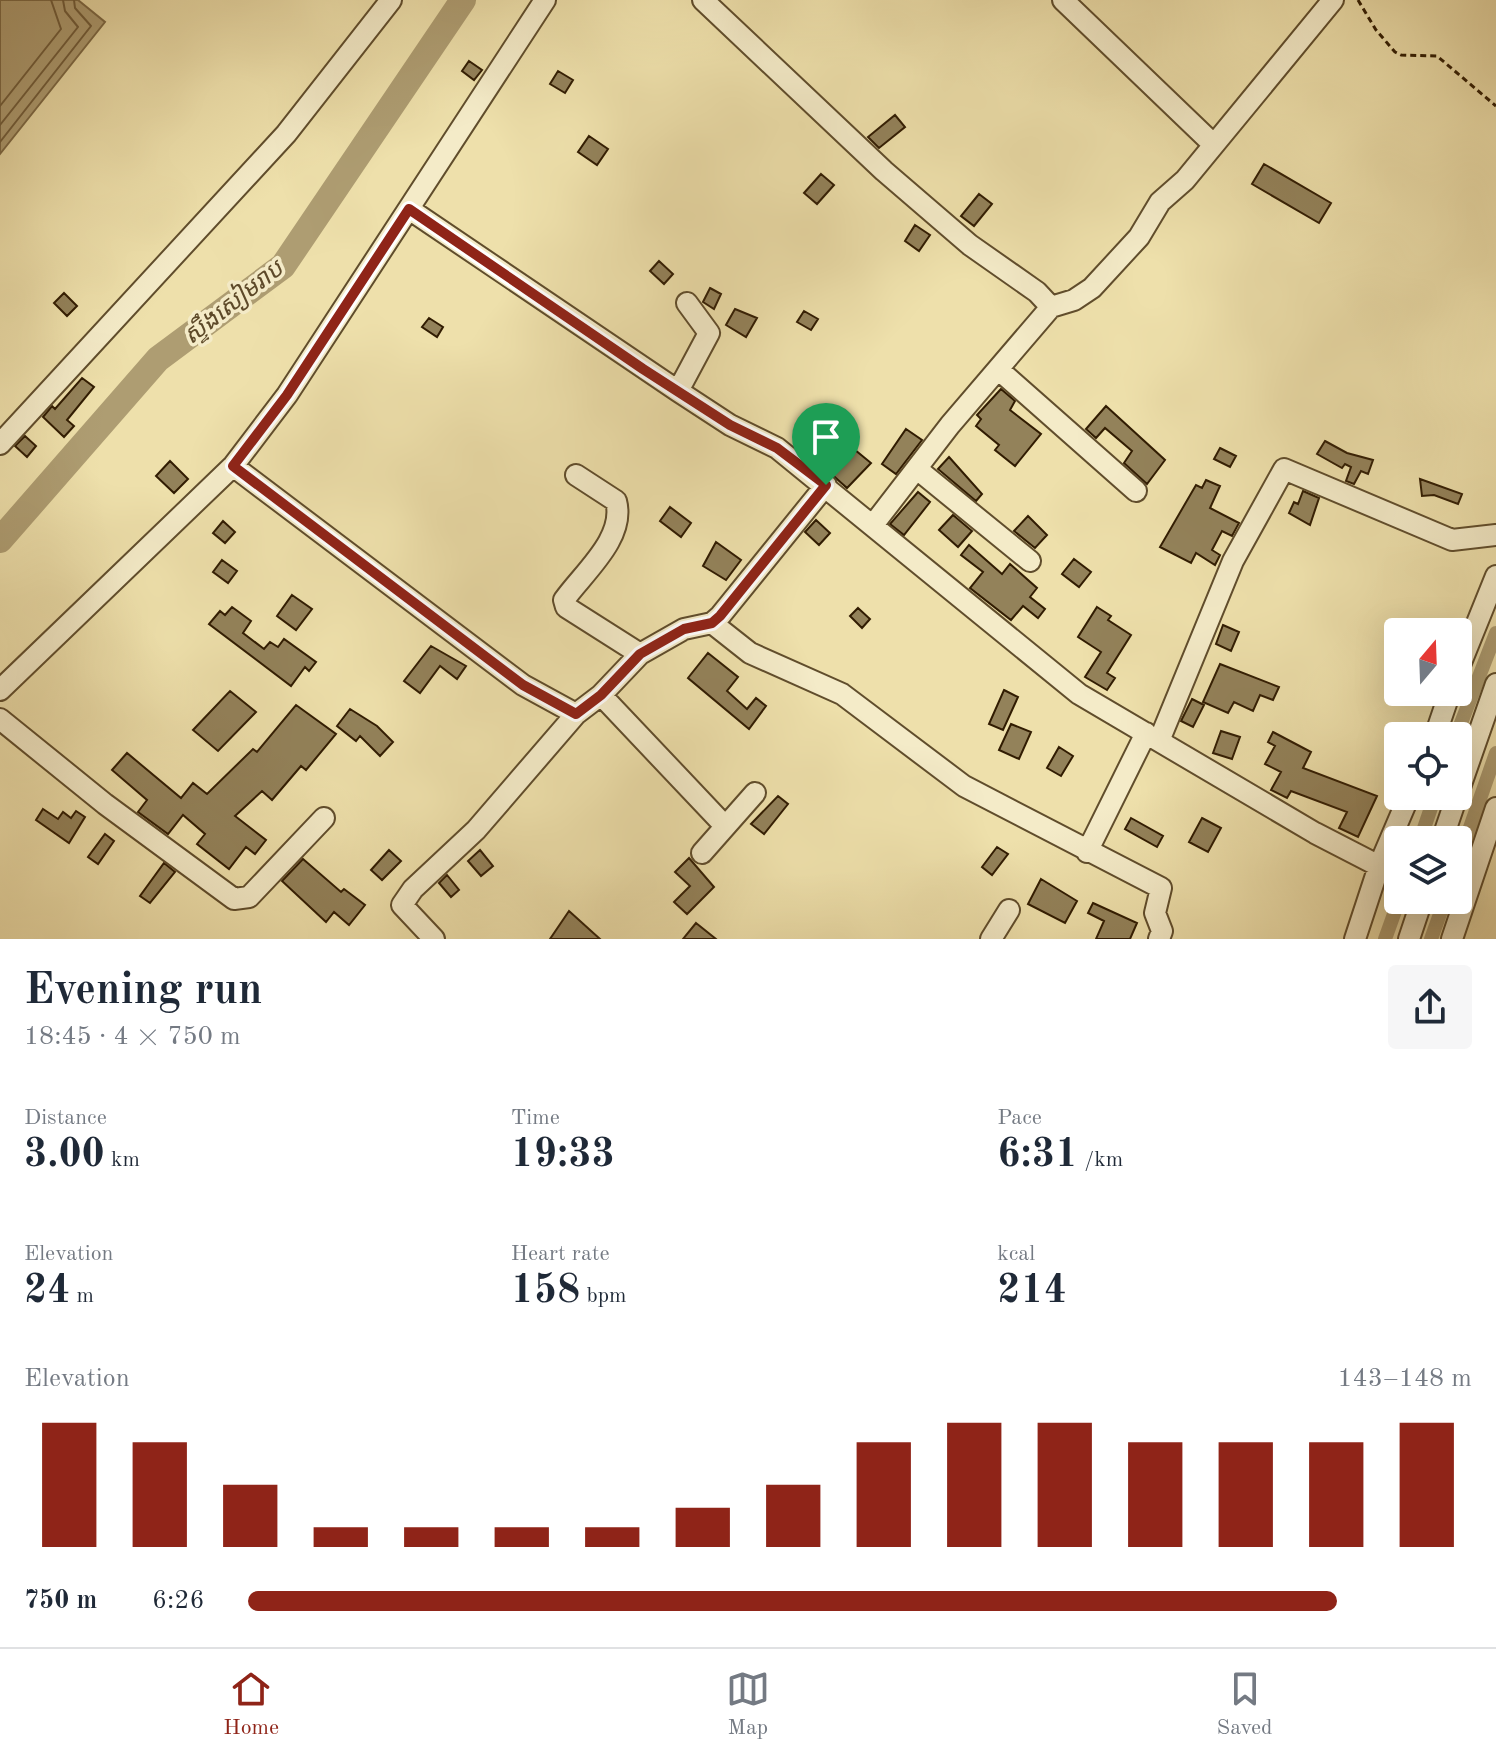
<!DOCTYPE html>
<meta charset="utf-8">
<style>
:root{--surface:#fff;--page:#f6f6f7;--text:#1f2937;--muted:#747a83;--line:#e0e1e3;--accent:#8f2418}
body{margin:0;font-family:"Old Standard TT","Noto Sans Khmer",serif;background:var(--page);color:var(--text);height:100vh;display:flex;flex-direction:column;font-size:30px;white-space:nowrap}
*{box-sizing:border-box;margin:0}
p{font-size:26px;color:var(--muted)}
.icon{flex:none;width:44px;height:44px;fill:none;stroke:currentColor;stroke-width:2;stroke-linecap:round;stroke-linejoin:round}
.map{position:relative;height:939px;overflow:hidden}
.panel{display:flex;flex-direction:column;background:var(--surface);flex:1}
.panel>*{flex:none}
.needle{width:52px;rotate:19deg}
.controls{position:absolute;left:1384px;top:618px;display:grid;gap:16px}
.controls a{display:grid;place-items:center;width:88px;height:88px;border-radius:8px;background:var(--surface);box-shadow:0 8px 32px #0002;font-size:40px}
.pin{position:absolute;display:grid;place-items:center;width:68px;height:68px;color:#fff;margin:-82px -34px;border-radius:50% 50% 50% 0;rotate:-45deg;box-shadow:0 0 8px #0007}
.pin .icon{rotate:45deg}
.round{display:grid;place-items:center;flex:none;width:84px;height:84px;border-radius:8px;background:var(--page)}
.head{display:flex;align-items:center;justify-content:space-between;height:136px;padding:0 24px}
h1{font-size:44px;font-weight:600;line-height:60px}
.stats{display:grid;grid-template-columns:repeat(3,1fr);gap:12px;height:136px;padding:8px 24px}
.stats div{display:grid;align-content:center}
.stats b{font-size:40px;font-weight:600}
.stats small{font-size:22px;font-weight:400}
.stats p{font-size:22px}
.chart{height:224px;padding:16px 24px}
.chart p{display:flex;justify-content:space-between}
.chart svg{width:100%;height:144px;margin-top:8px;stroke:var(--accent);stroke-width:6}
ul{padding:0 24px;list-style:none;font-size:26px}
li{display:grid;grid-template-columns:128px 96px 1fr;align-items:center;height:60px}
li i{height:20px;border-radius:10px;background:var(--accent)}
.tabs{display:flex;justify-content:space-around;align-items:center;height:112px;border-top:2px solid var(--line);background:var(--surface);font-size:22px;color:var(--muted)}
.tabs a{display:grid;justify-items:center;gap:4px}
.tabs .on{color:var(--accent)}
.map>svg:first-child{display:block}
.water{fill:#ae9d72;stroke:#7c6945;stroke-width:2}
.lines{fill:none;stroke-linecap:round;stroke-linejoin:round}
.shore{stroke:#705c3a;stroke-width:2}
.canal{stroke:#ae9d72;stroke-width:14}
.river{stroke:#ae9d72;stroke-width:26}
.building{fill:#93825a;stroke:#311c02;stroke-width:2}
.minor-casing{stroke:#604d2c;stroke-width:24}
.path{stroke:#311c02;stroke-width:3;stroke-dasharray:6 4;stroke-linecap:butt}
.minor{stroke:#f4ebc8;stroke-width:20}
.route-casing{stroke:#fff;stroke-width:16}
.route{stroke:#8f2418;stroke-width:10}
.labels{text-anchor:middle;stroke-width:7;stroke-linejoin:round;paint-order:stroke}
.water-label{font-size:24px;font-style:italic;fill:#5d4929;stroke:#f4ebc8}
</style>
<div class="map">
<svg width="1496" height="939" viewBox="0 0 1496 939">
<rect width="100%" height="100%" fill="#eee0ab"/>
<filter id="stains"><feTurbulence type="fractalNoise" baseFrequency=".0025" numOctaves="4"/><feColorMatrix values="0 0 0 0 .2 0 0 0 0 .09 0 0 0 0 .02 0 0 0 .5 -.17"/></filter>
<radialGradient id="worn" r=".72"><stop offset=".6" stop-color="#630" stop-opacity="0"/><stop offset="1" stop-color="#630" stop-opacity=".3"/></radialGradient>
<path class="water" d="M 0,0 L 78,0 L 105,22 L 0,154 Z"/>
<g class="lines">
<path class="shore" d="M 0,106 L 61,29 L 51,0
M 0,125 L 78,27 L 65,11 L 63,0
M 0,142 L 91,26 L 75,8 L 74,0"/>
<path class="canal" d="M 1456,736 L 1496,633
M 1420,840 L 1435,796
M 1458,862 L 1496,753
M 1385,939 L 1399,900
M 1431,939 L 1445,900"/>
<path class="river" d="M 0,540 L 158,359 L 283,266 L 463,0"/>
</g>
<path class="building" d="M 469,61 L 482,70 L 474,80 L 462,71 Z
M 558,71 L 573,80 L 565,93 L 550,84 Z
M 895,115 L 905,127 L 879,148 L 868,137 Z
M 589,136 L 608,149 L 597,165 L 578,152 Z
M 1264,164 L 1331,203 L 1319,223 L 1252,184 Z
M 821,174 L 834,185 L 817,204 L 804,193 Z
M 979,194 L 992,204 L 974,226 L 961,216 Z
M 915,225 L 930,235 L 919,251 L 905,241 Z
M 659,261 L 673,274 L 664,284 L 650,271 Z
M 710,288 L 721,294 L 714,309 L 703,302 Z
M 64,293 L 77,306 L 67,316 L 54,303 Z
M 735,309 L 757,318 L 746,337 L 726,325 Z
M 804,311 L 818,319 L 811,330 L 797,322 Z
M 429,318 L 443,327 L 437,337 L 422,327 Z
M 82,378 L 94,387 L 67,420 L 74,426 L 64,437 L 43,417 L 52,406 L 55,409 Z
M 1001,389 L 1015,401 L 1010,410 L 1041,434 L 1015,466 L 995,450 L 999,445 L 976,426 L 981,419 L 977,415 Z
M 1106,406 L 1165,460 L 1147,484 L 1124,463 L 1132,451 L 1105,428 L 1096,438 L 1086,429 Z
M 906,429 L 922,440 L 896,474 L 882,464 Z
M 25,436 L 36,446 L 27,457 L 15,446 Z
M 1325,441 L 1347,453 L 1373,460 L 1368,474 L 1361,471 L 1354,484 L 1346,481 L 1351,467 L 1345,464 L 1342,468 L 1317,454 Z
M 829,448 L 846,461 L 855,450 L 871,463 L 847,488 L 818,462 Z
M 1220,448 L 1236,456 L 1230,467 L 1214,459 Z
M 949,457 L 982,494 L 976,501 L 938,469 Z
M 170,461 L 188,479 L 174,493 L 156,476 Z
M 1420,479 L 1462,494 L 1458,504 L 1434,495 L 1422,496 Z
M 1206,480 L 1220,486 L 1210,508 L 1239,523 L 1232,536 L 1222,531 L 1212,550 L 1220,555 L 1215,565 L 1196,553 L 1191,563 L 1160,547 L 1196,485 L 1202,488 Z
M 1303,491 L 1319,498 L 1310,525 L 1289,513 L 1294,502 L 1298,504 Z
M 918,492 L 930,502 L 904,535 L 890,524 Z
M 670,507 L 691,523 L 681,537 L 660,521 Z
M 953,515 L 972,531 L 958,547 L 939,530 Z
M 1028,516 L 1047,535 L 1035,548 L 1014,531 Z
M 816,520 L 830,533 L 819,545 L 805,532 Z
M 223,521 L 235,532 L 225,543 L 213,533 Z
M 716,542 L 741,560 L 726,580 L 703,566 Z
M 969,545 L 1002,574 L 1010,564 L 1037,588 L 1030,597 L 1045,609 L 1038,618 L 1023,606 L 1011,620 L 970,588 L 983,572 L 961,555 Z
M 1074,559 L 1091,572 L 1079,587 L 1062,574 Z
M 222,560 L 237,571 L 228,583 L 213,572 Z
M 292,595 L 312,609 L 296,630 L 277,616 Z
M 232,607 L 251,621 L 243,633 L 264,649 L 270,642 L 278,647 L 284,639 L 316,662 L 309,671 L 305,667 L 291,686 L 209,624 L 220,611 L 225,615 Z
M 1097,607 L 1111,616 L 1108,620 L 1131,635 L 1107,673 L 1115,678 L 1107,690 L 1085,677 L 1101,652 L 1078,637 Z
M 858,608 L 870,619 L 862,628 L 850,616 Z
M 1223,625 L 1239,632 L 1231,651 L 1216,644 Z
M 431,646 L 466,666 L 457,679 L 440,666 L 420,693 L 404,681 Z
M 708,653 L 738,677 L 727,691 L 747,709 L 756,698 L 766,706 L 749,729 L 688,678 Z
M 1220,664 L 1279,687 L 1273,700 L 1260,695 L 1253,711 L 1234,702 L 1228,713 L 1203,702 Z
M 1004,690 L 1018,697 L 1003,730 L 989,724 Z
M 230,691 L 256,712 L 218,751 L 193,730 Z
M 1192,699 L 1204,705 L 1193,727 L 1181,721 Z
M 296,705 L 336,734 L 306,770 L 301,766 L 272,800 L 262,791 L 235,816 L 266,840 L 255,854 L 246,847 L 229,869 L 197,844 L 205,834 L 183,815 L 168,834 L 138,812 L 147,800 L 112,770 L 127,753 L 181,798 L 193,783 L 207,794 L 253,749 L 257,752 Z
M 350,709 L 377,726 L 393,742 L 380,756 L 360,736 L 356,741 L 337,726 Z
M 1011,724 L 1031,732 L 1019,759 L 999,750 Z
M 1221,731 L 1240,737 L 1232,759 L 1213,753 Z
M 1273,732 L 1311,752 L 1303,768 L 1377,796 L 1358,837 L 1339,828 L 1347,812 L 1291,791 L 1287,798 L 1271,790 L 1281,772 L 1265,764 L 1275,746 L 1268,742 Z
M 1059,747 L 1073,756 L 1061,776 L 1047,768 Z
M 778,796 L 788,804 L 764,834 L 751,824 Z
M 43,809 L 58,819 L 63,812 L 71,818 L 76,811 L 85,817 L 69,843 L 36,820 Z
M 1131,818 L 1163,836 L 1157,847 L 1125,829 Z
M 1202,818 L 1221,828 L 1208,852 L 1189,842 Z
M 105,834 L 114,841 L 98,864 L 88,857 Z
M 997,847 L 1008,854 L 992,875 L 982,867 Z
M 389,850 L 401,861 L 382,880 L 371,870 Z
M 480,850 L 493,866 L 481,876 L 468,861 Z
M 689,858 L 714,887 L 687,914 L 674,902 L 690,886 L 675,872 Z
M 303,859 L 341,892 L 344,889 L 365,905 L 349,925 L 334,912 L 326,922 L 282,881 Z
M 164,863 L 175,872 L 150,903 L 140,896 Z
M 447,875 L 459,890 L 451,897 L 439,883 Z
M 1041,879 L 1077,901 L 1065,923 L 1028,904 Z
M 1093,903 L 1137,923 L 1130,939 L 1096,939 L 1104,921 L 1088,913 Z
M 569,911 L 600,939 L 550,939 Z
M 696,923 L 716,939 L 683,939 Z"/>
<g class="lines">
<g class="minor-casing">
<path id="minor" d="M 703,0 L 884,171 L 970,245 L 1037,292 L 1051,307
M 1063,0 L 1213,144
M 409,209 L 678,391 L 730,425 L 777,448 L 1079,694 L 1315,833 L 1379,866
M 999,370 L 1136,491
M 678,391 L 709,333 L 687,303
M 0,444 L 286,134 L 391,0
M 233,466 L 523,685 L 576,714
M 917,469 L 1030,561
M 576,475 L 616,501 C 626,538 583,573 564,600 L 566,607 L 640,654
M 873,525 L 950,425 L 1051,307 L 1074,300 L 1092,288 L 1139,237 L 1160,202 L 1185,180 L 1333,0
M 712,623 L 750,653 L 842,694 L 964,786 L 1161,888 L 1155,913 L 1162,931 L 1159,939
M 1458,670 L 1496,576
M 0,690 L 233,466 L 287,395 L 545,0
M 601,695 L 724,825
M 0,719 L 105,804 L 234,899 L 249,897 L 324,818
M 1435,736 L 1450,692
M 1159,741 L 1233,561 L 1284,469 L 1452,540 L 1496,535
M 1458,793 L 1496,684
M 1442,840 L 1457,796
M 1087,852 L 1146,733
M 702,853 L 755,793
M 434,939 L 402,905 L 413,889 L 476,830 L 576,714 L 601,695 L 640,654 L 684,629 L 712,623 L 720,616 L 826,485
M 991,939 L 1009,910
M 1355,939 L 1379,866 L 1409,796
M 1409,939 L 1422,900
M 1452,939 L 1496,808"/>
</g>
<path class="path" d="M 1358,0 L 1376,30 L 1395,52 L 1401,55 L 1437,56 L 1496,106"/>
<use href="#minor" class="minor"/>
</g>
<g class="lines">
<g class="route-casing">
<path id="route" d="M 409,209 L 643,369 L 730,425 L 777,448 L 826,485 L 720,616 L 712,623 L 684,629 L 640,654 L 601,695 L 576,714 L 523,685 L 233,466 L 287,395 Z"/>
</g>
<use href="#route" class="route"/>
</g>
<g class="labels">
<g class="water-label">
<text transform="translate(233 302) rotate(-38)" y="8">ស្ទឹងសៀមរាប</text>
</g>
</g>
<rect width="100%" height="100%" filter="url(#stains)"/>
<rect width="100%" height="100%" fill="url(#worn)"/>
</svg>
<div class="controls">
<a><svg class="needle" viewBox="-14 -14 28 28"><path d="M0-13l5 13h-10z" fill="#e53935"/><path d="M0 13l5-13h-10z" fill="#747a83"/></svg></a>
<a><svg class="icon" aria-label="locate" viewBox="0 0 24 24"><circle cx="12" cy="12" r="6"/><path d="M12 2v4M12 18v4M2 12h4M18 12h4"/></svg></a>
<a><svg class="icon" aria-label="layers" viewBox="0 0 24 24"><path d="M12 4l9 5-9 5-9-5zM3 14l9 5 9-5"/></svg></a>
</div>
<div class="pin" style="left:826px;top:485px;background:#1e9e55"><svg class="icon" aria-label="arrive" viewBox="0 0 24 24"><path d="M6 21V4h12l-3 4 3 4H6"/></svg></div>
</div>
<section class="panel">
<div class="head"><div><h1>Evening run</h1><p>18:45 · 4 × 750 m</p></div><a class="round"><svg class="icon" aria-label="share" viewBox="0 0 24 24"><path d="M12 15V3M7 8l5-5 5 5M5 13v7h14v-7"/></svg></a></div>
<div class="stats">
<div><p>Distance</p><b>3.00<small> km</small></b></div>
<div><p>Time</p><b>19:33</b></div>
<div><p>Pace</p><b>6:31<small> /km</small></b></div>
</div>
<div class="stats">
<div><p>Elevation</p><b>24<small> m</small></b></div>
<div><p>Heart rate</p><b>158<small> bpm</small></b></div>
<div><p>kcal</p><b>214</b></div>
</div>
<div class="chart"><p><span>Elevation</span>143–148 m</p>
<svg viewBox="0 0 160 44" preserveAspectRatio="none"><path d="M5 44V6M15 44V12M25 44V25M35 44V38M45 44V38M55 44V38M65 44V38M75 44V32M85 44V25M95 44V12M105 44V6M115 44V6M125 44V12M135 44V12M145 44V12M155 44V6"/></svg>
</div>
<ul>
<li><b>750 m</b>6:26<i style="width:89%"></i></li>
</ul>
</section>
<nav class="tabs">
<a class="on"><svg class="icon" aria-label="home" viewBox="0 0 24 24"><path d="M3 11l9-7 9 7M6 9v11h12V9"/></svg>Home</a>
<a><svg class="icon" aria-label="map" viewBox="0 0 24 24"><path d="M3 6l6-2 6 2 6-2v14l-6 2-6-2-6 2zM9 4v14M15 6v14"/></svg>Map</a>
<a><svg class="icon" aria-label="saved" viewBox="0 0 24 24"><path d="M7 4h10v16l-5-4-5 4z"/></svg>Saved</a>
</nav>
